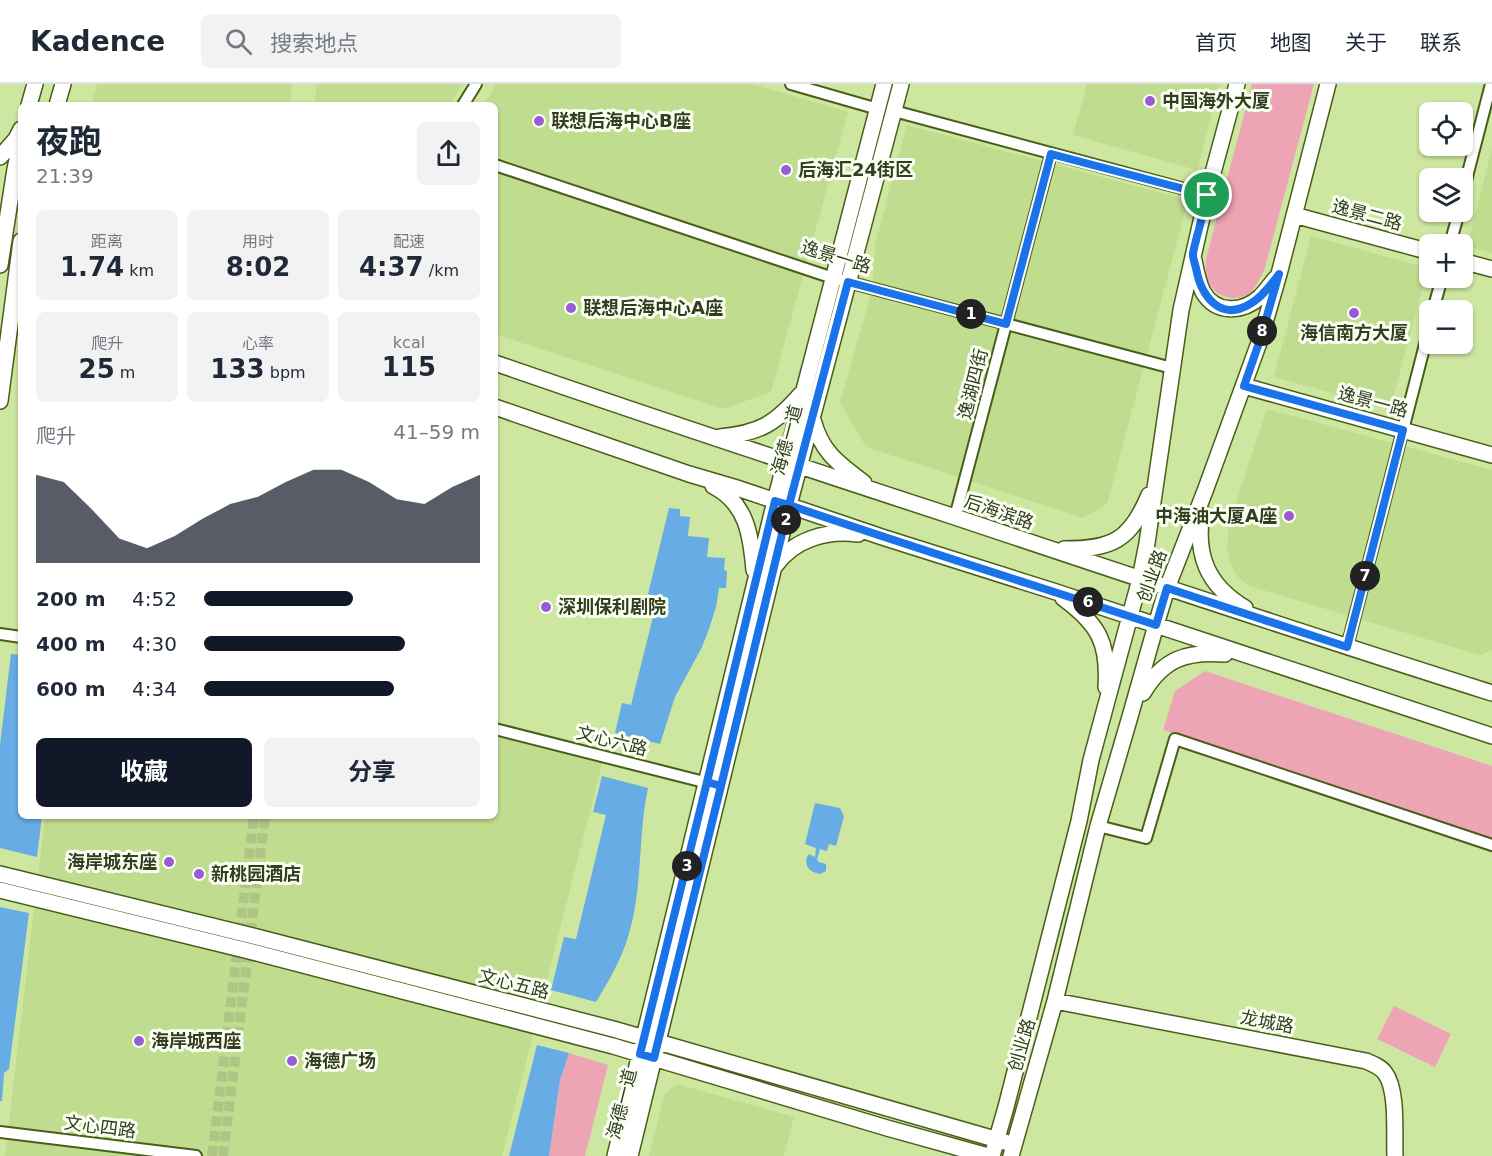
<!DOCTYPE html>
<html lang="zh">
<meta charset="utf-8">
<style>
:root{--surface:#fff;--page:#f2f2f3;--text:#1f2937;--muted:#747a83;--line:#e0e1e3;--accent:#111827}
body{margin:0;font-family:"DejaVu Sans","Noto Sans SC",sans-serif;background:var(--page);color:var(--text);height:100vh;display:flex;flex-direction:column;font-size:22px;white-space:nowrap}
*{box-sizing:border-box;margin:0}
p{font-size:20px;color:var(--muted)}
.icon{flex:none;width:33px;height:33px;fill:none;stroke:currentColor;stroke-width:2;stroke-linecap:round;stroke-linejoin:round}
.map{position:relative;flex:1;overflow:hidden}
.side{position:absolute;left:18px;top:18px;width:480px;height:717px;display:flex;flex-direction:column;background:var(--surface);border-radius:9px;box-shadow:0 2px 4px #0004}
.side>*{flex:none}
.buttons{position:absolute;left:1419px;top:18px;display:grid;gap:12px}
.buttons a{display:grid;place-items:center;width:54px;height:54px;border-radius:9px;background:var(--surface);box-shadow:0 2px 4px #0004;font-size:30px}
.pin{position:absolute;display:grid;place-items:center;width:51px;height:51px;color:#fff;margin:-26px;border:3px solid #fff;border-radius:50%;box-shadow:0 2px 6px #0007}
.km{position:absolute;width:30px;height:30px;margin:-15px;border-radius:50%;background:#222;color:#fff;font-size:16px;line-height:30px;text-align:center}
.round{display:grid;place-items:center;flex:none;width:63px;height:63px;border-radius:9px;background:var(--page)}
.summary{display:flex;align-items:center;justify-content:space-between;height:102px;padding:0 18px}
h1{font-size:33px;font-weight:700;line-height:45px}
.metrics{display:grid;grid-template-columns:repeat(3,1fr);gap:9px;height:102px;padding:6px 18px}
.metrics div{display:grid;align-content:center;border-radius:9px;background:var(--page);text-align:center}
.metrics b{font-size:26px;font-weight:700}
.metrics small{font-size:16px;font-weight:400}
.metrics p{font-size:16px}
.chart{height:168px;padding:12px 18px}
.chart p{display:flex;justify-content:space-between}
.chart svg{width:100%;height:108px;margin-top:6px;fill:var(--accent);opacity:.7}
.cta{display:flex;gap:12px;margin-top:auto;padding:12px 18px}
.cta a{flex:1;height:69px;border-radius:9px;background:var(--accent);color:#fff;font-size:24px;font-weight:700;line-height:69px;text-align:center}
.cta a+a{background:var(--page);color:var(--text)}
ul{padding:0 18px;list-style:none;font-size:20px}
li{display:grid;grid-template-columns:96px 72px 1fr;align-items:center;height:45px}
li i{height:15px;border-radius:8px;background:var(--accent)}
header{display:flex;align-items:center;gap:36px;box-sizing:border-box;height:84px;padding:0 30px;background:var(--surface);border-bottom:2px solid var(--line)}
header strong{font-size:28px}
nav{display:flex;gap:33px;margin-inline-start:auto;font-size:21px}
.search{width:420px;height:54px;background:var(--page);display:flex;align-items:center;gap:15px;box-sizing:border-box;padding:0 21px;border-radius:9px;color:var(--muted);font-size:22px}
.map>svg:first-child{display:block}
.built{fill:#c0dc8e}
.green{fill:#eda5b5}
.water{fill:#67ace4}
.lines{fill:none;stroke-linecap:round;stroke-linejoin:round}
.street-tunnel{stroke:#aec586;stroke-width:10;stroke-dasharray:10 5;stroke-linecap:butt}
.street-casing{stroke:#495e18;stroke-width:14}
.secondary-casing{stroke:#495e18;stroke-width:18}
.street{stroke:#fff;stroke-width:10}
.secondary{stroke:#fff;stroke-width:15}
.route-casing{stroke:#fff;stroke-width:12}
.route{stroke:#1a73e8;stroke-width:8}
.poi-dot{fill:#985cd4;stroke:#f9fff1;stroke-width:2}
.labels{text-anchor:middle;stroke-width:6;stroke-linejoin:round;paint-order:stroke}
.poi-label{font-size:18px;font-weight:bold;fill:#333d20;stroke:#f9fff1;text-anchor:start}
.street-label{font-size:18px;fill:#333d20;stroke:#f9fff1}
</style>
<header>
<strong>Kadence</strong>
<div class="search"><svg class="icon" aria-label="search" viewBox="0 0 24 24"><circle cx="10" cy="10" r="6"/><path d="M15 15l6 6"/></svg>搜索地点</div>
<nav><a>首页</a><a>地图</a><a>关于</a><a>联系</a></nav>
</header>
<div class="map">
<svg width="1492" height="1072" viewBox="0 0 1492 1072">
<rect width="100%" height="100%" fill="#cde7a0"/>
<path class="built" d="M 97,0 L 292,0 L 289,21 L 91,21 Z
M 317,0 L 462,0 L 450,21 L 314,21 Z
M 496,0 L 753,0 L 848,28 L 771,308 L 723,325 L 495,250 L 495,21 L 484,21 Z
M 1087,0 L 1220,0 L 1197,86 L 1073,51 Z
M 907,41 L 1188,116 L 1107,420 L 1083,434 L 866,363 L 840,319 L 872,207 L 875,161 Z
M 1492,65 L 1492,169 L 1467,162 Z
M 1311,152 L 1428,184 L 1390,325 L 1274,293 Z
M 1267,325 L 1492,386 L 1492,566 L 1480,571 L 1249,502 L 1238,493 L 1231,481 L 1227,464 L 1229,440 Z
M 495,645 L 604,672 L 502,1072 L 5,1072 L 45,732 L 495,732 Z
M 677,1000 L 794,1033 L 784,1072 L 649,1072 L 665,1009 Z"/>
<path class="green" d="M 1252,0 L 1314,0 L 1264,187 C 1260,194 1256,203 1251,208 C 1236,220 1212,213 1207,194 C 1205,189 1206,181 1206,175 Z
M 1205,587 L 1492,682 L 1492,755 L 1163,646 L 1175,607 Z
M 1394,922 L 1451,950 L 1435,983 L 1377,955 Z
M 569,969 L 608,981 L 585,1072 L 549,1072 L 560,996 Z"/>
<path class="water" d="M 669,424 L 680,425 L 680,432 L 690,433 L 688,452 L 709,454 L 707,473 L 725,474 L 724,486 L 727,487 L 726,504 L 719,504 L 716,523 L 709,545 L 702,563 L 675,613 L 660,660 L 615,649 L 622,619 L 631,621 L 658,513 L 648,510 Z
M 11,570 L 21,571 L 21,732 L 42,732 L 37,773 L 0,764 L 0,661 Z
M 602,692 L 648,704 C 646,715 644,725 643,736 C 639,776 640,817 627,856 C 620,878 608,898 596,918 L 551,906 L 564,853 L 576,855 L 606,731 L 593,728 Z
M 815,719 L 840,724 L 844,732 L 836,762 L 829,760 L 827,767 L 820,765 L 817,776 L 819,778 L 826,780 L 826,787 L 820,790 C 810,788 804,783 807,773 L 809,770 L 815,773 L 816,764 L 805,760 Z
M 0,823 L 29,829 L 9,985 L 4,989 L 2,1017 L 0,1017 Z
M 537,961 L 569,969 L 560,996 L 549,1072 L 509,1072 Z"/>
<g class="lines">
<path class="street-tunnel" d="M 212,1072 L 254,732
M 223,1072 L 265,732"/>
<g class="street-casing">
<path id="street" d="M 791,0 L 878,25
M 463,21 L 476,0
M 894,27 L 1207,111
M 495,81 L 833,194 L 1172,284
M 1462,112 L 1491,0
M 1450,160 L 1459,128
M 1433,226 L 1442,194
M 955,433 L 1051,70
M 0,550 L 21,553
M 1347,563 L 1430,241
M 495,645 L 712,700
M 1098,742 L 1146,754 L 1175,655 L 1492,761
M 0,1048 L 196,1072"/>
</g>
<g class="secondary-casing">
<path id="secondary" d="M 29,21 L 35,0
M 57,21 L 63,0
M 0,73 L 16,55 L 21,45
M 1294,131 L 1430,168
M 1194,176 C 1196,187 1198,198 1203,208 C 1216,230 1242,229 1260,213 C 1265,208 1270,201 1275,195
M 1462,177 L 1492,185
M 0,181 L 15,85 L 21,57
M 495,279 C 648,332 802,383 955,433 C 1134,493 1312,552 1492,609
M 1244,302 L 1492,371
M 0,317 L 21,157
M 495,323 L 689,390 L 740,405 L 882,453 L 1053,507 L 1492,652
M 813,336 C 822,369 838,379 864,399
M 720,353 C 760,349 775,340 801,310
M 713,402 C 747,419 751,452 754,486
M 1202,428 C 1195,471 1207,501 1245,524
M 1064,465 C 1112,465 1130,457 1149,411
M 775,482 C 794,455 827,446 858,450
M 1063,514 C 1098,540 1109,558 1106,603
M 1143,609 C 1163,575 1186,567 1225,570
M 0,790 L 257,853 L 613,945 L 1005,1058
M 0,806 L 249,867 L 613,962 L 887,1044 L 988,1072
M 1055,917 L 1366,977 C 1373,980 1381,983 1385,989 C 1398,1006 1394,1050 1395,1072
M 615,1072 L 775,417 L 884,0
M 630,1072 L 789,421 L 901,0
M 992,1072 L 1006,1023 L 1079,737 L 1091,676 L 1140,495 L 1147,459 L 1181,226 L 1207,111 L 1237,0
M 1011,1072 L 1055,917 L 1098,742 L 1129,636 L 1156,541 L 1167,504 L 1205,407 L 1260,256 L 1279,190 L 1328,0"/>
</g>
<use href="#street" class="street"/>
<use href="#secondary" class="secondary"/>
</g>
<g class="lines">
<g class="route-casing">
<path id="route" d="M 1207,111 L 1051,70 L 1006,240 L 848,198 L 789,421 L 721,702 L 707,698 L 640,970 L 654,974 L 721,702 L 707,698 L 775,417 L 789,421 C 911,463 1034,501 1156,541 L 1167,504 L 1347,563 L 1403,346 L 1244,302 L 1260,256 L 1279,190 C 1271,201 1262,213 1250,220 C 1220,238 1201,212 1196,184 C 1195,180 1193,175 1193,171 C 1193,165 1196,158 1197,152 C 1201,139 1204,125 1207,111"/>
</g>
<use href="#route" class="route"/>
</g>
<g class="poi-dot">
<circle cx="1150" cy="17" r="6"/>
<circle cx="539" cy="37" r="6"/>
<circle cx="786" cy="86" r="6"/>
<circle cx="571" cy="224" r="6"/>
<circle cx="1354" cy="229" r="6"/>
<circle cx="1289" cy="432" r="6"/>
<circle cx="546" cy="523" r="6"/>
<circle cx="169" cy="778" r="6"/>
<circle cx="199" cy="790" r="6"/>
<circle cx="139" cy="957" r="6"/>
<circle cx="292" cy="977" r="6"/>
</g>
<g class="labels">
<g class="poi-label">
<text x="1162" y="23">中国海外大厦</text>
<text x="551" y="43">联想后海中心B座</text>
<text x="798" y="92">后海汇24街区</text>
<text x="583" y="230">联想后海中心A座</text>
<text x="1354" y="255" text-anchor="middle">海信南方大厦</text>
<text x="1277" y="438" text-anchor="end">中海油大厦A座</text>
<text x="558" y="529">深圳保利剧院</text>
<text x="157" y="784" text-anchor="end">海岸城东座</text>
<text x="211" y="796">新桃园酒店</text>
<text x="151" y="963">海岸城西座</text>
<text x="304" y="983">海德广场</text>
</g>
<g class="street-label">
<text transform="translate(1367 131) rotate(15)" y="6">逸景二路</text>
<text transform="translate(836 173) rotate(17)" y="6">逸景一路</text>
<text transform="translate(973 300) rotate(-76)" y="6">逸湖四街</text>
<text transform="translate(1373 318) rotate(15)" y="6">逸景一路</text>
<text transform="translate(787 356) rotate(-75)" y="6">海德一道</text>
<text transform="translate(999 428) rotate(19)" y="6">后海滨路</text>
<text transform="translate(1152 492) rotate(-70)" y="6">创业路</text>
<text transform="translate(612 657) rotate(14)" y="6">文心六路</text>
<text transform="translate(514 900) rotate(14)" y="6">文心五路</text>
<text transform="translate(1267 938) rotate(11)" y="6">龙城路</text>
<text transform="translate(1022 961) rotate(-74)" y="6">创业路</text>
<text transform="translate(622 1020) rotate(-76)" y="6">海德一道</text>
<text transform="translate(100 1043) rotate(7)" y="6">文心四路</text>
</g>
</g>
</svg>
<div class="buttons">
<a><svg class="icon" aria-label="locate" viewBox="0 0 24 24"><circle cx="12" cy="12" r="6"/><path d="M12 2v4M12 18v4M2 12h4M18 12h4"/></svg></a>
<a><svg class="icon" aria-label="layers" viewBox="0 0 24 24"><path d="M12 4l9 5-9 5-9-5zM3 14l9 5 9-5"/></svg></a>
<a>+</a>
<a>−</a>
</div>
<div class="pin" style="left:1207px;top:111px;background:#1e9e55"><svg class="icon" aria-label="arrive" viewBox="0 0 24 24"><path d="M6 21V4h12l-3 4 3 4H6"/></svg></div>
<b class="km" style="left:971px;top:230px">1</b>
<b class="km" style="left:786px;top:436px">2</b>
<b class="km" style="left:687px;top:782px">3</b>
<b class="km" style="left:1088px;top:518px">6</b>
<b class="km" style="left:1365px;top:492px">7</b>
<b class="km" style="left:1262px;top:247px">8</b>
<section class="side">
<div class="summary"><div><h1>夜跑</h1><p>21:39</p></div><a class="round"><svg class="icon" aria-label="share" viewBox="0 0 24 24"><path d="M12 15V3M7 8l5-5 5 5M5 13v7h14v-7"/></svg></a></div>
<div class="metrics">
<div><p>距离</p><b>1.74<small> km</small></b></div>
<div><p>用时</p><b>8:02</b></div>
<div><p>配速</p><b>4:37<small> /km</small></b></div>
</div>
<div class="metrics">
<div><p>爬升</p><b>25<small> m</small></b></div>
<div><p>心率</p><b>133<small> bpm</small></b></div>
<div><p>kcal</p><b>115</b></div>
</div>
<div class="chart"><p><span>爬升</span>41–59 m</p>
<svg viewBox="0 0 160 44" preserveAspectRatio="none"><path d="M0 44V8L10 11L20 22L30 34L40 38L50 33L60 26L70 20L80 17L90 11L100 6L110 6L120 11L130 18L140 20L150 13L160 8V44z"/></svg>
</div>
<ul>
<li><b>200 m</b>4:52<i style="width:54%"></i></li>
<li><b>400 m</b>4:30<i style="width:73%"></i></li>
<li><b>600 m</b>4:34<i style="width:69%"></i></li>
</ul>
<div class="cta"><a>收藏</a><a>分享</a></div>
</section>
</div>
